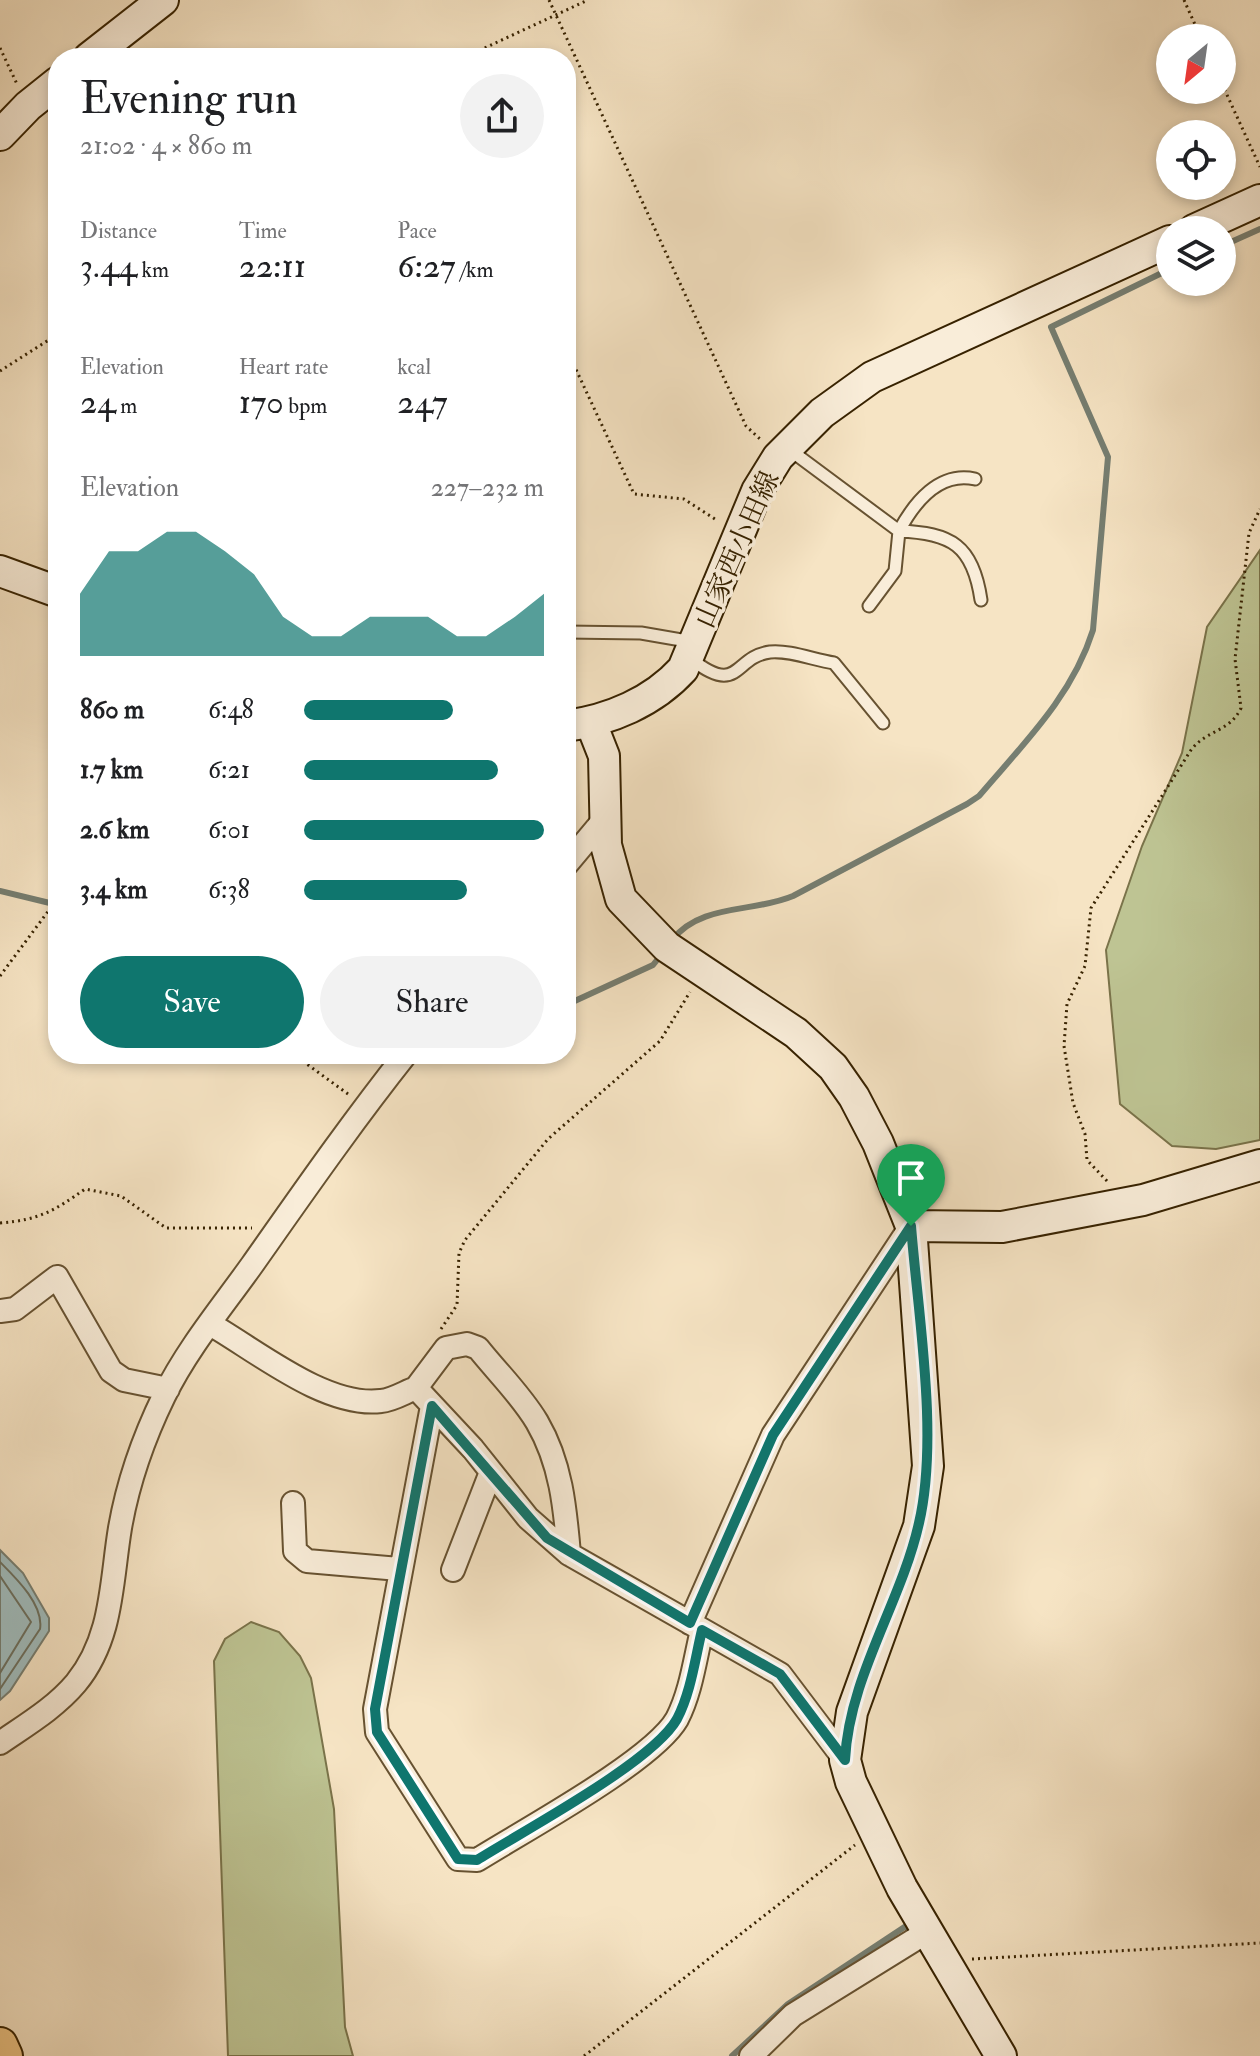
<!DOCTYPE html>
<meta charset="utf-8">
<style>
:root{--surface:#fff;--page:#f2f2f2;--text:#202124;--muted:#757577;--accent:#0f766e}
body{margin:0;font-family:"IM FELL Double Pica","Noto Serif JP",serif;background:var(--page);color:var(--text);height:100vh;display:flex;flex-direction:column;font-size:30px;white-space:nowrap}
*{box-sizing:border-box;margin:0}
p{font-size:26px;color:var(--muted)}
.icon{flex:none;width:44px;height:44px;fill:none;stroke:currentColor;stroke-width:2;stroke-linecap:round;stroke-linejoin:round}
.map{position:relative;flex:1;overflow:hidden}
.details{position:absolute;left:48px;top:48px;width:528px;height:1016px;display:flex;flex-direction:column;background:var(--surface);border-radius:32px;box-shadow:0 4px 12px #0003}
.details>*{flex:none}
.needle{width:52px;rotate:209deg}
.fabs{position:absolute;left:1156px;top:24px;display:grid;gap:16px}
.fabs a{display:grid;place-items:center;width:80px;height:80px;border-radius:50%;background:var(--surface);box-shadow:0 4px 12px #0003;font-size:40px}
.pin{position:absolute;display:grid;place-items:center;width:68px;height:68px;color:#fff;margin:-82px -34px;border-radius:50% 50% 50% 0;rotate:-45deg;box-shadow:0 0 8px #0007}
.pin .icon{rotate:45deg}
.round{display:grid;place-items:center;flex:none;width:84px;height:84px;border-radius:42px;background:var(--page)}
.overview{display:flex;align-items:center;justify-content:space-between;height:136px;padding:0 32px}
h1{font-size:44px;font-weight:600;line-height:60px}
.metrics{display:grid;grid-template-columns:repeat(3,1fr);gap:12px;height:136px;padding:8px 32px}
.metrics div{display:grid;align-content:center}
.metrics b{font-size:34px;font-weight:600}
.metrics small{font-size:22px;font-weight:400}
.metrics p{font-size:22px}
.chart{height:224px;padding:16px 32px}
.chart p{display:flex;justify-content:space-between}
.chart svg{width:100%;height:144px;margin-top:8px;fill:var(--accent);opacity:.7}
.action{display:flex;gap:16px;margin-top:auto;padding:16px 32px}
.action a{flex:1;height:92px;border-radius:48px;background:var(--accent);color:#fff;font-size:32px;font-weight:600;line-height:92px;text-align:center}
.action a+a{background:var(--page);color:var(--text)}
ul{padding:0 32px;list-style:none;font-size:26px}
li{display:grid;grid-template-columns:128px 96px 1fr;align-items:center;height:60px}
li i{height:20px;border-radius:10px;background:var(--accent)}
.map>svg:first-child{display:block}
.green{fill:#bec493;stroke:#7a734a;stroke-width:2}
.water{fill:#a0bcbd;stroke:#767e71;stroke-width:2}
.lines{fill:none;stroke-linecap:round;stroke-linejoin:round}
.shore{stroke:#6c6f5e;stroke-width:2}
.stream{stroke:#767e71;stroke-width:6}
.lane-casing{stroke:#675231;stroke-width:15}
.street-casing{stroke:#675231;stroke-width:26}
.secondary-casing{stroke:#372200;stroke-width:34}
.primary-casing{stroke:#372200;stroke-width:38}
.path{stroke:#372200;stroke-width:3;stroke-dasharray:2 4;stroke-linecap:butt}
.lane{stroke:#f9edd9;stroke-width:11}
.street{stroke:#f9edd9;stroke-width:22}
.secondary{stroke:#f9edd9;stroke-width:30}
.primary{stroke:#ebc282;stroke-width:34}
.route-casing{stroke:#fff;stroke-width:16}
.route{stroke:#0f766e;stroke-width:10}
.labels{text-anchor:middle;stroke-width:7;stroke-linejoin:round;paint-order:stroke}
.street-label{font-size:28px;fill:#372200;stroke:#f9edd9}
</style>
<div class="map">
<svg width="1260" height="2056" viewBox="0 0 1260 2056">
<rect width="100%" height="100%" fill="#f6e4c4"/>
<filter id="stains"><feTurbulence type="fractalNoise" baseFrequency=".0025" numOctaves="4"/><feColorMatrix values="0 0 0 0 .2 0 0 0 0 .09 0 0 0 0 .02 0 0 0 .5 -.17"/></filter>
<radialGradient id="worn" r=".72"><stop offset=".6" stop-color="#630" stop-opacity="0"/><stop offset="1" stop-color="#630" stop-opacity=".3"/></radialGradient>
<path class="green" d="M 1260,550 L 1260,1140 L 1216,1149 L 1172,1146 L 1120,1104 L 1106,950 L 1142,846 L 1182,753 L 1207,627 Z
M 251,1622 L 279,1632 L 300,1656 L 311,1678 L 334,1809 L 345,2027 L 353,2056 L 228,2056 L 214,1661 L 225,1639 Z"/>
<path class="water" d="M 0,1550 L 23,1573 L 49,1618 L 49,1631 L 10,1691 L 0,1700 Z"/>
<g class="lines">
<path class="shore" d="M 0,1562 C 16,1578 44,1605 40,1629 L 0,1689
M 0,1576 L 31,1622 L 0,1673"/>
<path class="stream" d="M 1222,246 L 1260,229
M 0,891 L 58,905
M 672,940 C 701,903 753,913 793,896 L 967,804 L 979,796 C 1023,744 1072,697 1093,630 L 1108,457 L 1051,327 L 1170,269
M 566,1005 L 653,965 L 661,955
M 732,2056 L 788,2004 L 906,1926 L 911,1934"/>
<g class="lane-casing">
<path id="lane" d="M 790,450 L 899,531 L 895,571 L 869,606
M 975,479 C 939,471 914,503 899,531 C 951,533 973,545 981,600
M 566,632 L 641,633 L 693,642
M 691,659 C 740,697 733,657 770,652 C 790,650 814,660 834,663 L 883,723"/>
</g>
<g class="street-casing">
<path id="street" d="M 566,865 L 607,816
M 0,1311 L 15,1309 L 57,1277 L 111,1371 L 124,1380 L 168,1389
M 210,1324 C 257,1351 326,1408 381,1401 C 393,1400 405,1392 416,1388 L 473,1449 L 528,1518 L 569,1554 L 780,1674 L 845,1760
M 416,1388 L 446,1348 L 467,1344 L 478,1348 C 497,1372 521,1395 537,1422 C 561,1463 565,1507 569,1554
M 432,1406 L 375,1709 L 377,1732 L 458,1859 L 477,1860 C 523,1831 653,1761 677,1719 C 691,1692 695,1659 702,1630
M 293,1503 L 295,1551 L 307,1561 L 399,1569
M 453,1570 L 491,1472
M 690,1623 L 773,1435 L 911,1226
M 0,1743 C 26,1725 55,1708 76,1683 C 113,1638 111,1582 120,1528 C 128,1482 144,1437 164,1396 C 187,1349 222,1307 252,1265 C 302,1194 352,1122 406,1054
M 751,2056 L 793,2015 L 927,1932"/>
</g>
<g class="secondary-casing">
<path id="secondary" d="M 89,58 L 163,0
M 0,135 L 28,106 L 58,82
M 1194,230 L 1260,200
M 0,571 L 58,592
M 591,723 L 604,756 L 606,845 L 621,899 L 667,947 L 796,1033 L 833,1067 L 854,1097 L 878,1143 L 911,1226 L 928,1466 L 919,1526 L 852,1712 L 845,1760 L 851,1782 L 902,1888 L 1001,2056
M 566,726 C 610,720 653,702 683,669 L 757,491 L 778,457 L 822,413 L 872,377 L 1170,241
M 911,1226 L 1002,1227 L 1143,1200 L 1260,1165"/>
</g>
<g class="primary-casing">
<path id="primary" d="M 0,2045 L 5,2056"/>
</g>
<path class="path" d="M 549,0 L 746,426 L 760,439
M 1184,0 L 1201,38
M 0,48 L 17,84
M 463,58 L 588,0
M 1222,84 L 1260,167
M 566,348 L 634,494 L 684,499 L 718,521
M 0,371 L 58,334
M 0,976 L 58,898
M 293,1054 L 348,1094
M 1107,1181 L 1087,1160 L 1085,1134 L 1073,1103 L 1064,1046 L 1067,1004 L 1085,966 L 1091,908 L 1191,750 C 1206,730 1230,732 1241,708 L 1235,659 L 1249,533 L 1260,509
M 0,1223 C 39,1220 54,1211 85,1189 L 121,1196 L 166,1228 L 252,1228
M 441,1329 L 457,1305 L 459,1253 L 465,1240 L 548,1139 L 660,1041 L 690,992
M 972,1959 L 1260,1943
M 584,2056 L 855,1845"/>
<use href="#lane" class="lane"/>
<use href="#street" class="street"/>
<use href="#secondary" class="secondary"/>
<use href="#primary" class="primary"/>
</g>
<g class="lines">
<g class="route-casing">
<path id="route" d="M 911,1226 C 918,1315 939,1437 919,1523 C 901,1603 849,1677 845,1760 L 780,1674 L 702,1630 C 695,1659 691,1692 677,1719 C 653,1762 523,1831 477,1860 L 458,1859 L 377,1732 L 375,1709 L 432,1406 L 547,1538 L 690,1623 L 773,1435 Z"/>
</g>
<use href="#route" class="route"/>
</g>
<g class="labels">
<g class="street-label">
<text transform="translate(736 549) rotate(-66)" y="10">山家西小田線</text>
</g>
</g>
<rect width="100%" height="100%" filter="url(#stains)"/>
<rect width="100%" height="100%" fill="url(#worn)"/>
</svg>
<div class="fabs">
<a><svg class="needle" viewBox="-14 -14 28 28"><path d="M0-13l5 13h-10z" fill="#e53935"/><path d="M0 13l5-13h-10z" fill="#757577"/></svg></a>
<a><svg class="icon" aria-label="locate" viewBox="0 0 24 24"><circle cx="12" cy="12" r="6"/><path d="M12 2v4M12 18v4M2 12h4M18 12h4"/></svg></a>
<a><svg class="icon" aria-label="layers" viewBox="0 0 24 24"><path d="M12 4l9 5-9 5-9-5zM3 14l9 5 9-5"/></svg></a>
</div>
<div class="pin" style="left:911px;top:1226px;background:#1e9e55"><svg class="icon" aria-label="arrive" viewBox="0 0 24 24"><path d="M6 21V4h12l-3 4 3 4H6"/></svg></div>
<section class="details">
<div class="overview"><div><h1>Evening run</h1><p>21:02 · 4 × 860 m</p></div><a class="round"><svg class="icon" aria-label="share" viewBox="0 0 24 24"><path d="M12 15V3M7 8l5-5 5 5M5 13v7h14v-7"/></svg></a></div>
<div class="metrics">
<div><p>Distance</p><b>3.44<small> km</small></b></div>
<div><p>Time</p><b>22:11</b></div>
<div><p>Pace</p><b>6:27<small> /km</small></b></div>
</div>
<div class="metrics">
<div><p>Elevation</p><b>24<small> m</small></b></div>
<div><p>Heart rate</p><b>170<small> bpm</small></b></div>
<div><p>kcal</p><b>247</b></div>
</div>
<div class="chart"><p><span>Elevation</span>227–232 m</p>
<svg viewBox="0 0 160 44" preserveAspectRatio="none"><path d="M0 44V25L10 12L20 12L30 6L40 6L50 12L60 19L70 32L80 38L90 38L100 32L110 32L120 32L130 38L140 38L150 32L160 25V44z"/></svg>
</div>
<ul>
<li><b>860 m</b>6:48<i style="width:62%"></i></li>
<li><b>1.7 km</b>6:21<i style="width:81%"></i></li>
<li><b>2.6 km</b>6:01<i style="width:100%"></i></li>
<li><b>3.4 km</b>6:38<i style="width:68%"></i></li>
</ul>
<div class="action"><a>Save</a><a>Share</a></div>
</section>
</div>
